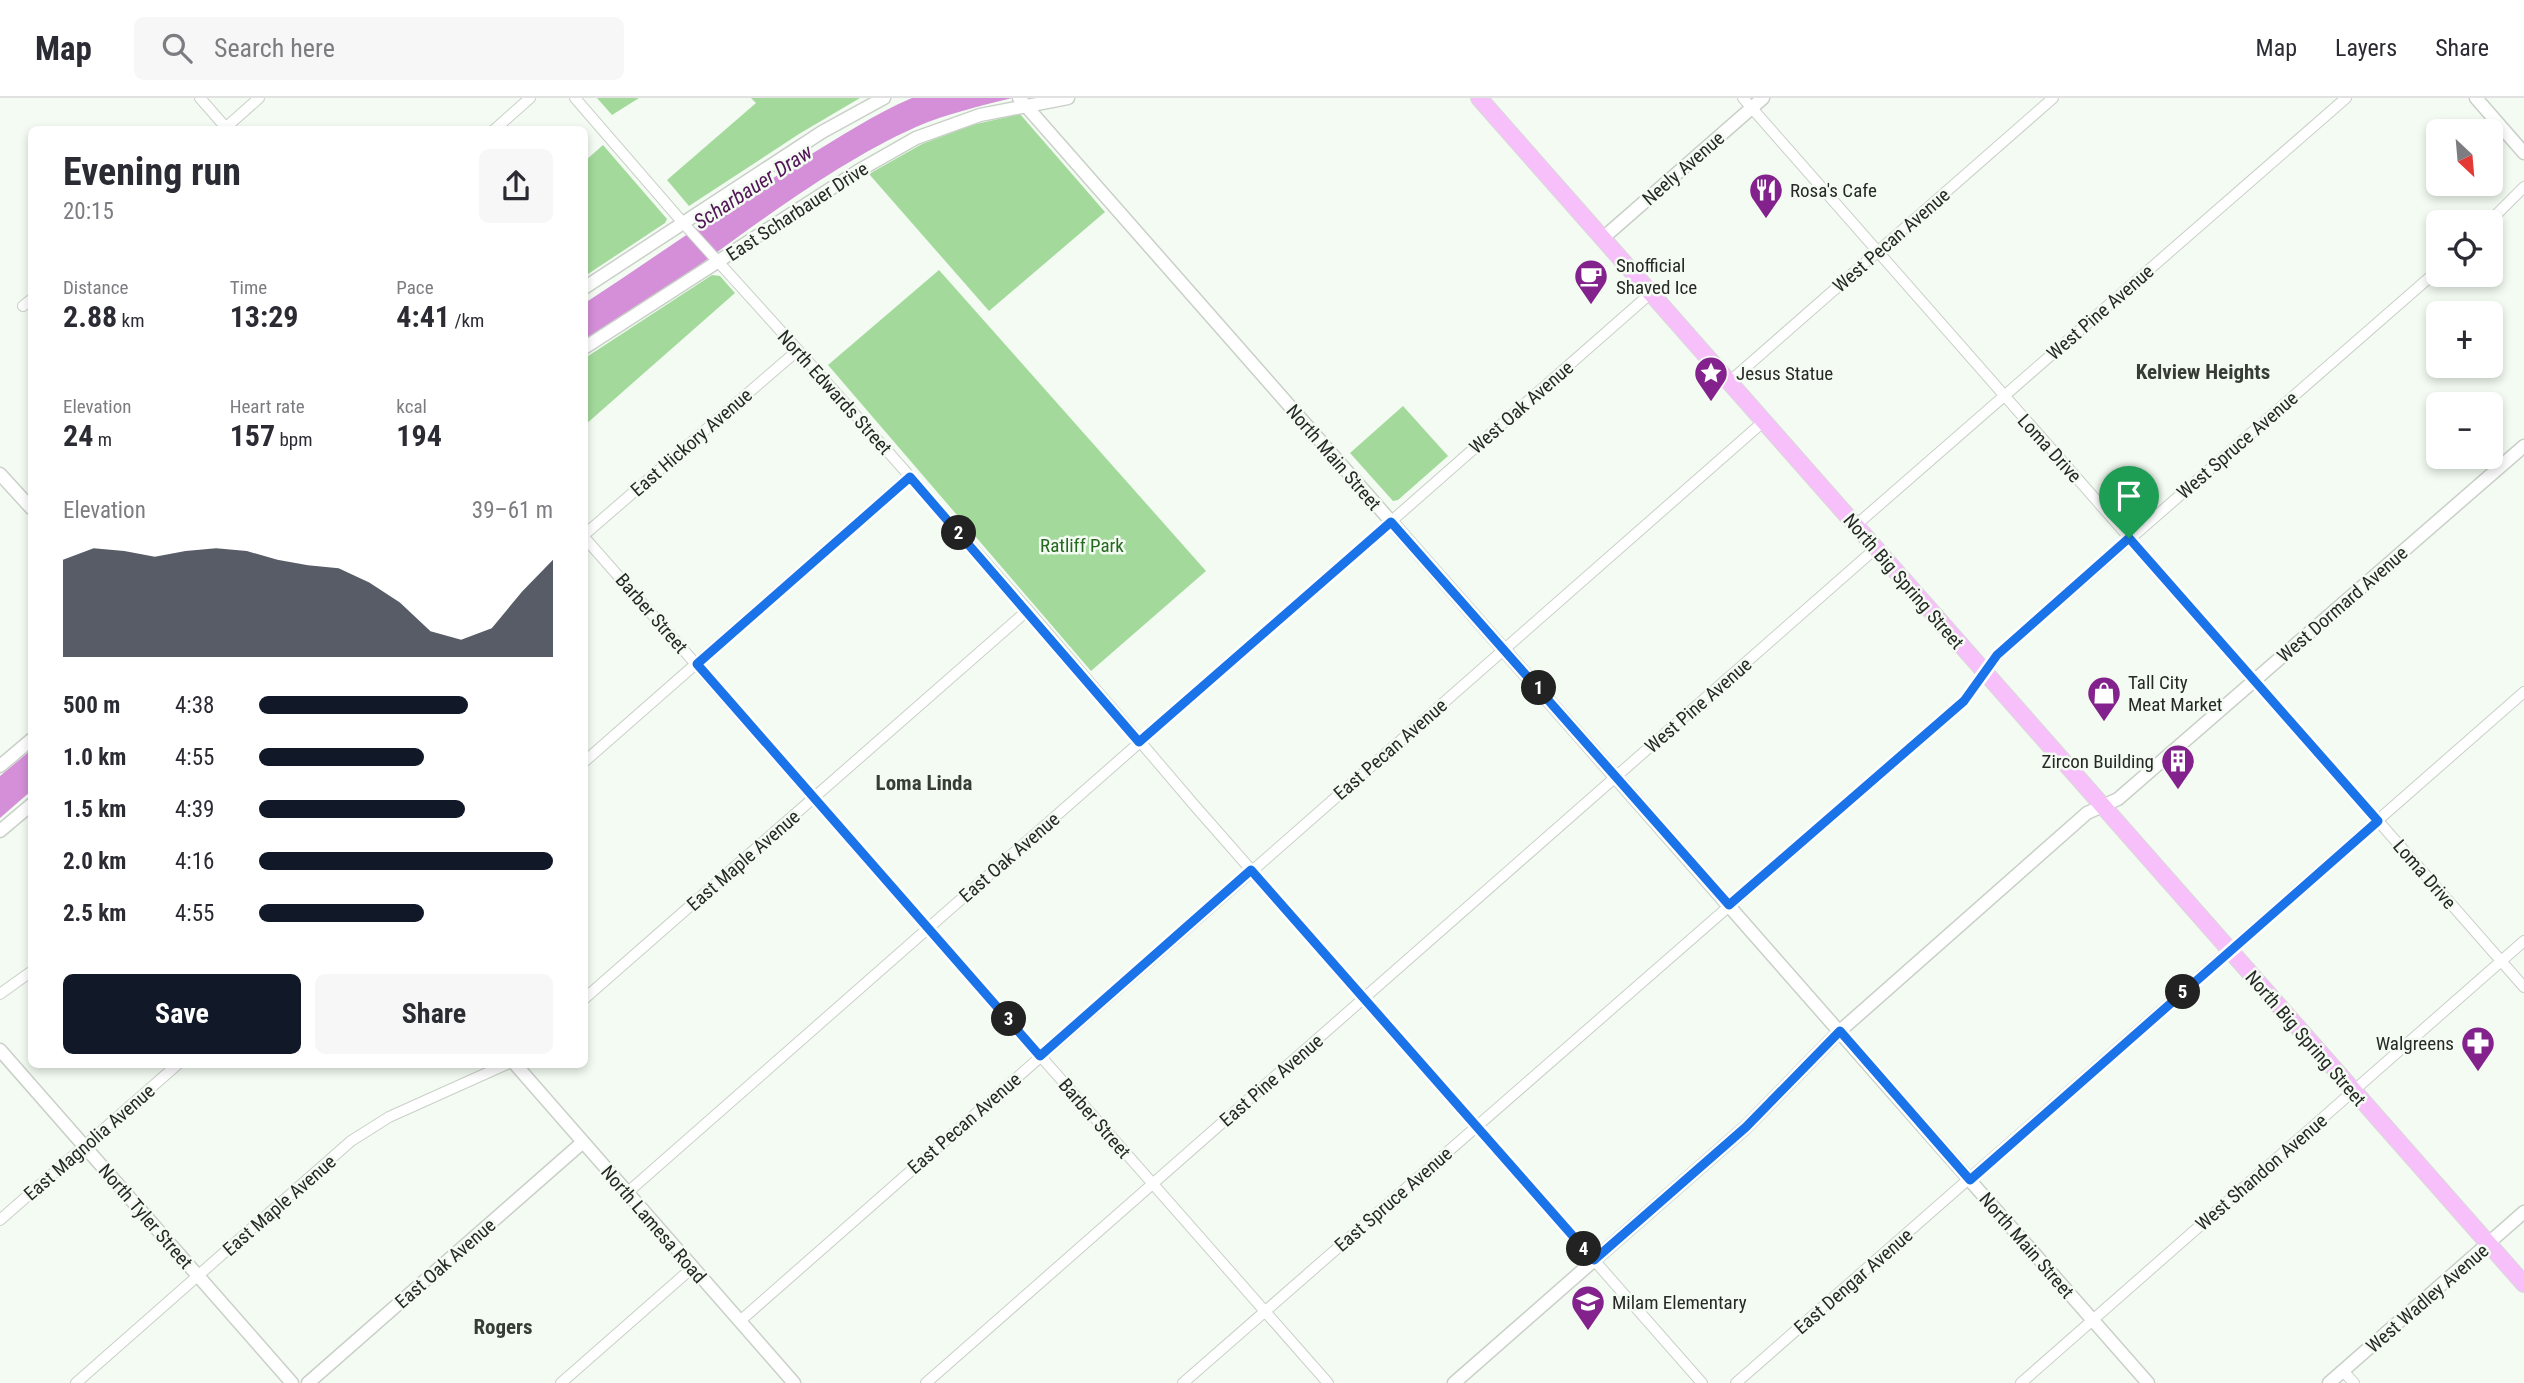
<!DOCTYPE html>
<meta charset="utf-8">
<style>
:root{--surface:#fff;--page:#f7f7f7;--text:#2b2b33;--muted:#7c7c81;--line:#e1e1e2;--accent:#111827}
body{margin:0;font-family:"Roboto Condensed",sans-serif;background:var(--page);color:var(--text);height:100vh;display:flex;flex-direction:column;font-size:26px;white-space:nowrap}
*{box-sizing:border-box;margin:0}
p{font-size:23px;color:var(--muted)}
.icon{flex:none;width:38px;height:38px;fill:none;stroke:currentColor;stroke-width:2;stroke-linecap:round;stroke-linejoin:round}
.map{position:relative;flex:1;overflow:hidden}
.side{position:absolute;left:28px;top:28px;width:560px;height:942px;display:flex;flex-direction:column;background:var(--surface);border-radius:10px;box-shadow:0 4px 10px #0003}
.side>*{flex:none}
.needle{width:46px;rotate:154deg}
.tools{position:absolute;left:2426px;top:21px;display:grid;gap:14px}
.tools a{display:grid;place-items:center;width:77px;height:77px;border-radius:10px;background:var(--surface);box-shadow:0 4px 10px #0003;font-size:35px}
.pin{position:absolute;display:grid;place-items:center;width:60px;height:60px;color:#fff;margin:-72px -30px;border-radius:50% 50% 50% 0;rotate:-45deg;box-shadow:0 0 7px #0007}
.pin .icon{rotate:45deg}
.km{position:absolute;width:35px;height:35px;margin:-18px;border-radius:50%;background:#222;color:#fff;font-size:19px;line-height:35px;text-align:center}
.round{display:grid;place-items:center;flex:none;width:74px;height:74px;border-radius:10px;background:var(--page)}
.head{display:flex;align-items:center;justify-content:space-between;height:119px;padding:0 35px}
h1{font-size:38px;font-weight:700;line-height:52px}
.figures{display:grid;grid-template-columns:repeat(3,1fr);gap:10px;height:119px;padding:7px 35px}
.figures div{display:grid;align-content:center}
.figures b{font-size:30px;font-weight:700}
.figures small{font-size:19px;font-weight:400}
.figures p{font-size:19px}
.chart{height:196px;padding:14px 35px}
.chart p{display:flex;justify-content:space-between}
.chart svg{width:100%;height:126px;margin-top:7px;fill:var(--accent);opacity:.7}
.action{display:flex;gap:14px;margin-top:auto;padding:14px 35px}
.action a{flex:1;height:80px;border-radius:10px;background:var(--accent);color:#fff;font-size:28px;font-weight:700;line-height:80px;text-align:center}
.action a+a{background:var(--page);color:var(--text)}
ul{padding:0 35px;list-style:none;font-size:23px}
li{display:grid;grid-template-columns:112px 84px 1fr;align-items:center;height:52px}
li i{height:18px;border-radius:9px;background:var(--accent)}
header{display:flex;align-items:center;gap:42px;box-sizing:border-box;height:98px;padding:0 35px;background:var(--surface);border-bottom:2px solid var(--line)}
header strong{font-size:33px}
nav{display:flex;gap:38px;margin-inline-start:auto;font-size:24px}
.search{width:490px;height:63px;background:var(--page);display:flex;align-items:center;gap:18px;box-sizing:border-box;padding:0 24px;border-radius:10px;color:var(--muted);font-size:26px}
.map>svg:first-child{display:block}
.green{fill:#a3da9c}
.water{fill:#d48fd8}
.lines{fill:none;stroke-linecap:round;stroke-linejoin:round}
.minor-casing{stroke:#c9d0c8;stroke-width:12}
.tertiary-casing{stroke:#c9d0c8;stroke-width:15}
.secondary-casing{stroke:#c9d0c8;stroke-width:15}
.trunk-casing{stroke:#d8d8d8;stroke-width:18}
.minor{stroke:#fff;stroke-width:10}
.tertiary{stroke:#fff;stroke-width:12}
.secondary{stroke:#fff;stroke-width:12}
.trunk{stroke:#f8c0fb;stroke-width:16}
.route-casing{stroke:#fff;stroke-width:14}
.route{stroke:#1a73e8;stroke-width:9}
.labels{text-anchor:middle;stroke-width:5;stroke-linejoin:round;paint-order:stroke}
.street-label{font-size:19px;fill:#272926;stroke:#f3fbf2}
.poi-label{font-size:19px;fill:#272926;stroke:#f3fbf2;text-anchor:start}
.park-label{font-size:19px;fill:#26681f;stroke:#f3fbf2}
.water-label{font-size:21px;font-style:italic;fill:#521457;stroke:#f3fbf2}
.neighbourhood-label{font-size:21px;font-weight:bold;fill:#373d36;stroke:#f3fbf2}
</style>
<header>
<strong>Map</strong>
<div class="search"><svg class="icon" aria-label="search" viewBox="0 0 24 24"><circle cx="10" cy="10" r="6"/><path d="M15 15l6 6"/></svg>Search here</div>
<nav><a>Map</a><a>Layers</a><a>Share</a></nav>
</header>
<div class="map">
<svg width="2524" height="1285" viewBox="0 0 2524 1285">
<rect width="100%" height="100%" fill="#f3fbf2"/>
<path class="green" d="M 597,0 L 639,0 L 612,17 Z
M 751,0 L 860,0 L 799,36 L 689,108 L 667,82 L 756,5 Z
M 1020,16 L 1105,114 L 989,213 L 869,76 L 922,46 L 972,27 Z
M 603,47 L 667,121 L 665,125 L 585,178 L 585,63 Z
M 939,172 L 1206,473 L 1091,573 L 828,267 Z
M 712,177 L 720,178 L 735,195 L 585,327 L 585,260 Z
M 1403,308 L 1448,358 L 1398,402 L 1393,403 L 1350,355 Z"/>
<path class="water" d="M 912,0 L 1012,0 C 980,8 946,16 916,29 C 844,61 768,117 705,163 C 666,191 624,216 585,242 L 585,205 C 658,157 730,106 805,60 C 840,39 874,16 912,0 Z
M 31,652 L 31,693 L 0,720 L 0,678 Z"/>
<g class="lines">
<g class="minor-casing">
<path id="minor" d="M 200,0 L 228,32
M 575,0 L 684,126 L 798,252 L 1028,512 L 1195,708 L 1702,1285
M 1743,0 L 2524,889
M 223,32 L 259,0
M 494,32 L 530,0
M 2489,124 L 2524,89
M 23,208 L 32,201
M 1729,284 L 2053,0
M 1855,428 L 2346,0
M 584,437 L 798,252
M 584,439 L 1328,1285
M 584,664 L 910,378
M 0,896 L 32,873
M 584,901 L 1028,512
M 628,1094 L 1651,195
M 0,1122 L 178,966
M 740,1223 L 1763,324
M 2343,1273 L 2354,1285
M 76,1285 L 351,1043 L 389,1019 L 507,966
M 561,1285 L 692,1170
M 926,1285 L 1875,451
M 1183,1285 L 1964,603 L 1997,557 L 2438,172
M 1736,1285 L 2524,594
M 2021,1285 L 2524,843"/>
</g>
<g class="tertiary-casing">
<path id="tertiary" d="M 1019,0 L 2148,1285
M 2476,0 L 2524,55
M 1603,140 L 1763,0
M 0,952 L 292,1285
M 308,1285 L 583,1044
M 1454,1285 L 1746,1029 L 1840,933 L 2087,715 L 2118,701 L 2524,348"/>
</g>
<g class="secondary-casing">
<path id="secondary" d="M 584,190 L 822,34 L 884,0
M 584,250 L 858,73 L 916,40 L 980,17 L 1068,0
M 0,376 L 32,411
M 0,668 L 32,641
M 0,733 L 32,706
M 515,966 L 794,1285
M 2329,1285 L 2524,1114"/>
</g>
<g class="trunk-casing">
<path id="trunk" d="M 1479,0 L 2524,1186"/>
</g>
<use href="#minor" class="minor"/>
<use href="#tertiary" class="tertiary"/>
<use href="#secondary" class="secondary"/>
<use href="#trunk" class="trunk"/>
</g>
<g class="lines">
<g class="route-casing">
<path id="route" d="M 910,379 L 1139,644 L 1391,424 L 1729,807 L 1964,603 L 1997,557 L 2129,440 L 2378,723 L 1970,1082 L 1840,933 L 1746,1029 L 1594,1162 L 1251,772 L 1040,958 L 697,566 Z"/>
</g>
<use href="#route" class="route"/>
</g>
<defs>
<g id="restaurant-pin" transform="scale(1.75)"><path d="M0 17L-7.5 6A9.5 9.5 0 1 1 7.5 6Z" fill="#83228c" stroke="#f3fbf2"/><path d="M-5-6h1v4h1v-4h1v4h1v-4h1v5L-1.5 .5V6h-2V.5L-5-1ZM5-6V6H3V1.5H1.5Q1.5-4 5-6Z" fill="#fff"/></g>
<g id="cafe-pin" transform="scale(1.75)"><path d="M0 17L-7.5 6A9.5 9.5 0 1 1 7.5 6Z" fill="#83228c" stroke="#f3fbf2"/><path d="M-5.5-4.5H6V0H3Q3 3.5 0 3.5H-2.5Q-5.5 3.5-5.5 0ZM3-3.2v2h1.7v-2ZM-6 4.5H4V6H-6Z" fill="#fff"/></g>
<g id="sight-pin" transform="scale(1.75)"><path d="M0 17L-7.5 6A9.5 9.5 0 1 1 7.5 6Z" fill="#83228c" stroke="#f3fbf2"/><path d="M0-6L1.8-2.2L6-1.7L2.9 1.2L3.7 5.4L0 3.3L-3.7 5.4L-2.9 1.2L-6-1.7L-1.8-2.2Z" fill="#fff"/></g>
<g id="shop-pin" transform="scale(1.75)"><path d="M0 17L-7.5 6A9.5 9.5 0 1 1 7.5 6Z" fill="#83228c" stroke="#f3fbf2"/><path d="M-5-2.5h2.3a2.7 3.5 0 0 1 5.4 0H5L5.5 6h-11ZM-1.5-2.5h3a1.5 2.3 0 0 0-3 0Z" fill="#fff"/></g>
<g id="building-pin" transform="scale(1.75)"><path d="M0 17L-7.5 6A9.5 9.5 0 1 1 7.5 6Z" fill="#83228c" stroke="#f3fbf2"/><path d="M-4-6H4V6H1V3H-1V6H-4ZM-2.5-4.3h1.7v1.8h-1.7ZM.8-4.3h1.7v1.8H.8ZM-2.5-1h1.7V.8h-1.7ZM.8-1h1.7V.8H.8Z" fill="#fff"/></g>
<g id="pharmacy-pin" transform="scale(1.75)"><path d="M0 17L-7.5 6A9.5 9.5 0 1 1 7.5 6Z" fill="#83228c" stroke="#f3fbf2"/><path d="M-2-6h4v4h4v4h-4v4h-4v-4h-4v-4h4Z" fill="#fff"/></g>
<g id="school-pin" transform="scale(1.75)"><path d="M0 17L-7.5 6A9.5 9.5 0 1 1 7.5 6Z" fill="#83228c" stroke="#f3fbf2"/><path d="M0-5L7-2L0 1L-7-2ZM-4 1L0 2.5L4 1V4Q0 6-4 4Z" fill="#fff"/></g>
</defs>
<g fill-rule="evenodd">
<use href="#restaurant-pin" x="1766" y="92"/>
<use href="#cafe-pin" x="1591" y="178"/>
<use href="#sight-pin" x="1711" y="275"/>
<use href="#shop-pin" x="2104" y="595"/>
<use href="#building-pin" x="2178" y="663"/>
<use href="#pharmacy-pin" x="2478" y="945"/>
<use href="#school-pin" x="1588" y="1204"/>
</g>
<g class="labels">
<g class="street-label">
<text transform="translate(1683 70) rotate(-41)" y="7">Neely Avenue</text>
<text transform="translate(797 113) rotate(-33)" y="7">East Scharbauer Drive</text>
<text transform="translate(1891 142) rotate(-41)" y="7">West Pecan Avenue</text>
<text transform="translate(2100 214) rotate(-41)" y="7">West Pine Avenue</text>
<text transform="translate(835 294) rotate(48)" y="7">North Edwards Street</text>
<text transform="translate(1521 309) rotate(-41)" y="7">West Oak Avenue</text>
<text transform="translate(691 344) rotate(-41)" y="7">East Hickory Avenue</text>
<text transform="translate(2237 347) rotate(-41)" y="7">West Spruce Avenue</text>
<text transform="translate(2050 350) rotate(48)" y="7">Loma Drive</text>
<text transform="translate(1334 359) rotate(49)" y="7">North Main Street</text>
<text transform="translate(1904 483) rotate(49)" y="7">North Big Spring Street</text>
<text transform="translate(2342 506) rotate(-41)" y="7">West Dormard Avenue</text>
<text transform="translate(652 515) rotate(49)" y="7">Barber Street</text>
<text transform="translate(1698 607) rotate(-41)" y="7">West Pine Avenue</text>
<text transform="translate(1390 651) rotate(-41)" y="7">East Pecan Avenue</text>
<text transform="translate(1009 759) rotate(-41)" y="7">East Oak Avenue</text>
<text transform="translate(743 762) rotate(-41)" y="7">East Maple Avenue</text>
<text transform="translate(2425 776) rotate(49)" y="7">Loma Drive</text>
<text transform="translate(2306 940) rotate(49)" y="7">North Big Spring Street</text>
<text transform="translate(1271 982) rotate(-41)" y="7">East Pine Avenue</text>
<text transform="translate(1095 1020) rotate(49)" y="7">Barber Street</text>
<text transform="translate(964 1025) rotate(-41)" y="7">East Pecan Avenue</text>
<text transform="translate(89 1044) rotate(-41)" y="7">East Magnolia Avenue</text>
<text transform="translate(2261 1074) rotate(-41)" y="7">West Shandon Avenue</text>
<text transform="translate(1393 1101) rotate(-41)" y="7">East Spruce Avenue</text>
<text transform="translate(279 1107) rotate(-41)" y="7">East Maple Avenue</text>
<text transform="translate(146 1118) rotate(49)" y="7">North Tyler Street</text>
<text transform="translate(654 1126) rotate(49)" y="7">North Lamesa Road</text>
<text transform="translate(2027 1147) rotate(49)" y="7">North Main Street</text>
<text transform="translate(445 1165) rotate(-41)" y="7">East Oak Avenue</text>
<text transform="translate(1853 1183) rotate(-41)" y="7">East Dengar Avenue</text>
<text transform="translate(2427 1200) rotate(-41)" y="7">West Wadley Avenue</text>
</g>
<g class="poi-label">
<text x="1790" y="99">Rosa's Cafe</text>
<text x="1616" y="174">Snofficial<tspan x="1616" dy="22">Shaved Ice</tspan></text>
<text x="1736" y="282">Jesus Statue</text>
<text x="2128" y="591">Tall City<tspan x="2128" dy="22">Meat Market</tspan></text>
<text x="2154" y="670" text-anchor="end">Zircon Building</text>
<text x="2454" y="952" text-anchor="end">Walgreens</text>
<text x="1612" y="1211">Milam Elementary</text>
</g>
<g class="park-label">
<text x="1082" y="454">Ratliff Park</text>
</g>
<g class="water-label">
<text transform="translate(753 89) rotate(-33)" y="7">Scharbauer Draw</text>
</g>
<g class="neighbourhood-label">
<text x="2203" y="281">Kelview Heights</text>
<text x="924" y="692">Loma Linda</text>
<text x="503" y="1236">Rogers</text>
</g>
</g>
</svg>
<div class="tools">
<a><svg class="needle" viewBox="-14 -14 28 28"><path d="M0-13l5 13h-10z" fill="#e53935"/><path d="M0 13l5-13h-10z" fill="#7c7c81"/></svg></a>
<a><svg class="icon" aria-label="locate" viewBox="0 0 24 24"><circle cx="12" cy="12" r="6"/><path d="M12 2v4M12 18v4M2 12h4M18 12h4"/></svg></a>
<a>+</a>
<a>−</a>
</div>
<div class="pin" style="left:2129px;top:440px;background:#1e9e55"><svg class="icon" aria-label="arrive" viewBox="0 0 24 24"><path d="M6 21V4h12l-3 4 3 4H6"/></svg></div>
<b class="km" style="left:1539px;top:590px">1</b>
<b class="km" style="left:959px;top:435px">2</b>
<b class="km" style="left:1009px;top:921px">3</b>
<b class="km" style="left:1584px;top:1151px">4</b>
<b class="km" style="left:2183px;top:894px">5</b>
<section class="side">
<div class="head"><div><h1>Evening run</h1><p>20:15</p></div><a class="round"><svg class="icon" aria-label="share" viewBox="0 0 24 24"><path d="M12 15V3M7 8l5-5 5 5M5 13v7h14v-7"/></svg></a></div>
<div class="figures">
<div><p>Distance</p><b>2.88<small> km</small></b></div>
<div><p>Time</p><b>13:29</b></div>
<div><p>Pace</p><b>4:41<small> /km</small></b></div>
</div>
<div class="figures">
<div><p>Elevation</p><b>24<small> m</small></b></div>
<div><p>Heart rate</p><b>157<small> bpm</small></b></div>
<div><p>kcal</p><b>194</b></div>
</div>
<div class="chart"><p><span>Elevation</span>39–61 m</p>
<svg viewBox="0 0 160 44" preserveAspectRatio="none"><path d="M0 44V10L10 6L20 7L30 9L40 7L50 6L60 7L70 10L80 12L90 13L100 18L110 25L120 35L130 38L140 34L150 21L160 10V44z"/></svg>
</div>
<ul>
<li><b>500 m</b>4:38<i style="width:71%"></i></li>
<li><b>1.0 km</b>4:55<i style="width:56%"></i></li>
<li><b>1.5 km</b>4:39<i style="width:70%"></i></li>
<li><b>2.0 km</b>4:16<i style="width:100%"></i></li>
<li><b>2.5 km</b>4:55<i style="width:56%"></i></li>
</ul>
<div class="action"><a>Save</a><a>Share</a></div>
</section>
</div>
